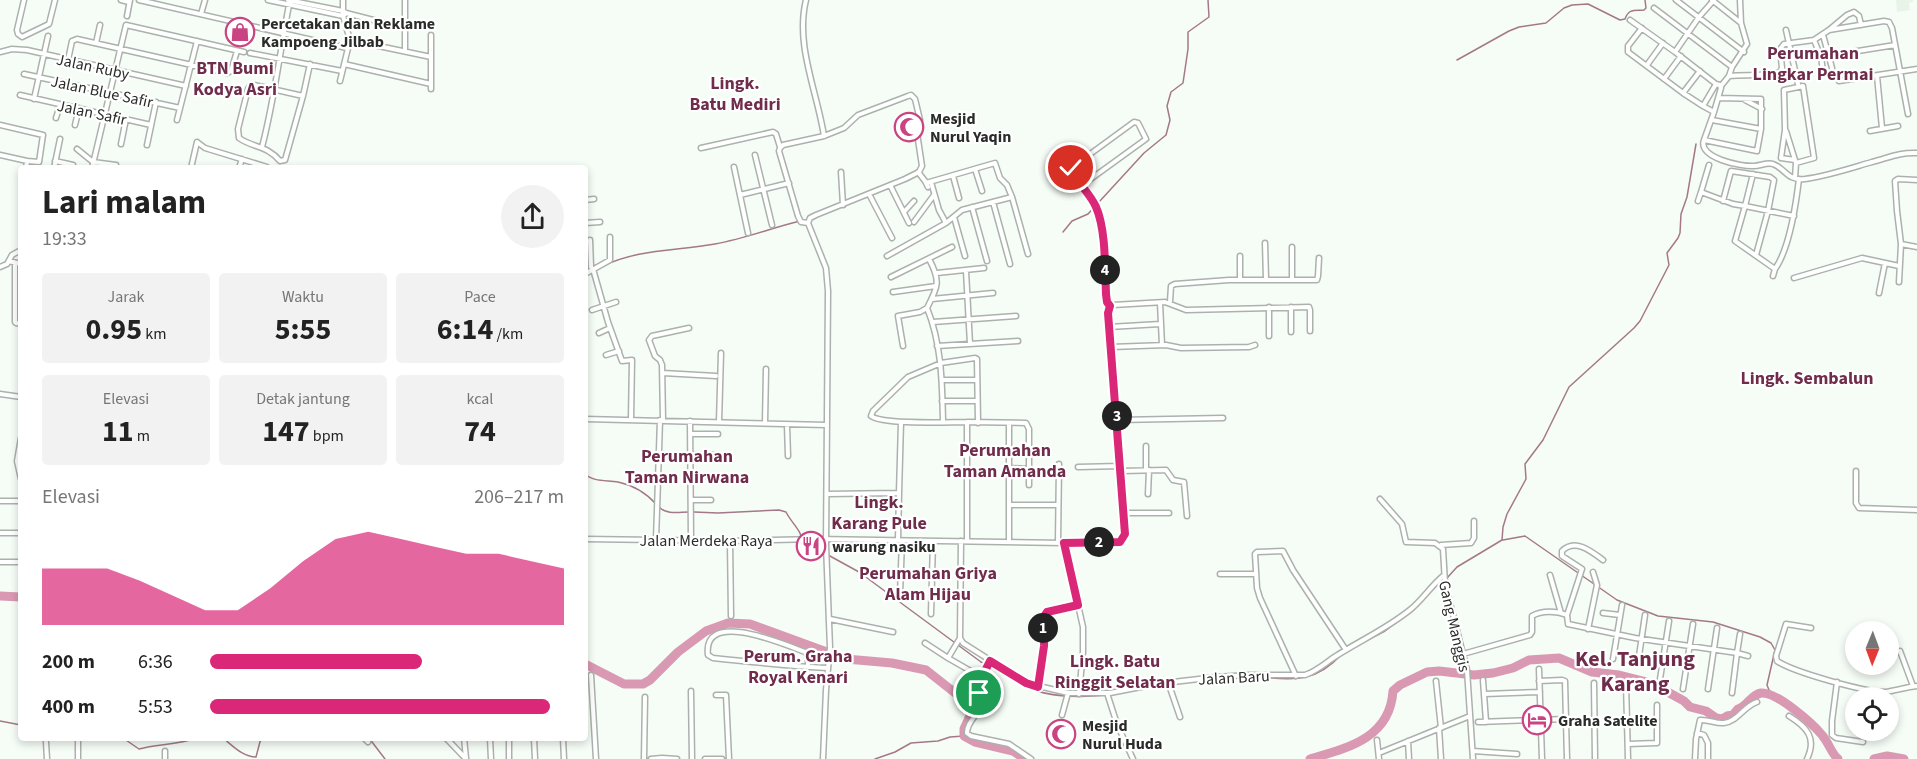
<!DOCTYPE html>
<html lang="id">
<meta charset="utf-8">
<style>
:root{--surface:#fff;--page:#f2f2f2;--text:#222;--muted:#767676;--accent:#db2777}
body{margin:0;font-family:"Source Sans 3",sans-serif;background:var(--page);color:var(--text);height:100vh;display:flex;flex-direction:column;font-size:22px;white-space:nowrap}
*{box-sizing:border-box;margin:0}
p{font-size:20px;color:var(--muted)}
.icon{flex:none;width:33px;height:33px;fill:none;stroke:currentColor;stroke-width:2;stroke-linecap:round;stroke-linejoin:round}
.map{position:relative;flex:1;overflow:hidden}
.side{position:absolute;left:18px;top:165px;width:570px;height:576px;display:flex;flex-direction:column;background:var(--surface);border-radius:6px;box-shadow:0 3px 9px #0003}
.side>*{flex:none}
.needle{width:39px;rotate:181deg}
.fabs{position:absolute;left:1845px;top:621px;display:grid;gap:12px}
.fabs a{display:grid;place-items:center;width:54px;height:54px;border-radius:50%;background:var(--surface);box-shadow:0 3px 9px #0003;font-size:30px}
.pin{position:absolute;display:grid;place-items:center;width:51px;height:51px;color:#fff;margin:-26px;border:3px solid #fff;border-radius:50%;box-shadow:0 2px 6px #0007}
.km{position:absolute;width:30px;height:30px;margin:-15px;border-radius:50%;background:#222;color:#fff;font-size:16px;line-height:30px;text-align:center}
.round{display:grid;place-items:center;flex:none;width:63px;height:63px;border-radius:32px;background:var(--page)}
.head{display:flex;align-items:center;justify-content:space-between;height:102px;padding:0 24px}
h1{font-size:33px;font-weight:700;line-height:45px}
.stats{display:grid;grid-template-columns:repeat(3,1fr);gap:9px;height:102px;padding:6px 24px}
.stats div{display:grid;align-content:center;border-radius:6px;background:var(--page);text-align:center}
.stats b{font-size:30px;font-weight:700}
.stats small{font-size:16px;font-weight:400}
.stats p{font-size:16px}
.chart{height:168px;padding:12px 24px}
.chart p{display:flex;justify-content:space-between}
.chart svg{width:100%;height:108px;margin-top:6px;fill:var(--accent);opacity:.7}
ul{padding:0 24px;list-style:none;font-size:20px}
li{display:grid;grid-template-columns:96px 72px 1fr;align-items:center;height:45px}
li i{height:15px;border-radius:8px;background:var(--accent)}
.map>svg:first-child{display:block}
.built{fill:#e7f4e7}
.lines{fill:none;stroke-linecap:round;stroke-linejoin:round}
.stream{stroke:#a57889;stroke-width:1.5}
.river{stroke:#da99b2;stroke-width:9}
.street-casing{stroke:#abb2ab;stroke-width:7}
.street{stroke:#fff;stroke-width:4}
.route-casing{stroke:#fff;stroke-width:12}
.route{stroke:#db2777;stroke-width:8}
.labels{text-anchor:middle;stroke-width:4.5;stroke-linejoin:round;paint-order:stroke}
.poi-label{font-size:16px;font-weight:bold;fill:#292c29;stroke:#fff;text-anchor:start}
.street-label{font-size:16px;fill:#292c29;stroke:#fff}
.neighbourhood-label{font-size:18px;font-weight:bold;fill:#702d4b;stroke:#fff}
.district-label{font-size:22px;font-weight:bold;fill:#702d4b;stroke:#fff}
</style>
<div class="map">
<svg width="1917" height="759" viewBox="0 0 1917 759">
<rect width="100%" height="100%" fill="#f6fdf6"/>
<path class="built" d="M 1896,0 L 1913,0 L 1913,2 L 1909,3 L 1910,10 L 1897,12 Z"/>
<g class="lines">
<path class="stream" d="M 1457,60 L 1509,31 L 1519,27 L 1546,23 L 1564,8 L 1572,5 L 1588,4 L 1620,20 L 1625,19 C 1629,8 1635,11 1644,10 L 1646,8 L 1645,0
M 1063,232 L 1072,221 L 1088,214 L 1144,153 L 1166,135 L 1170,120 L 1167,106 L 1171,92 L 1183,83 L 1188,49 L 1188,32 L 1209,17 L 1208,0
M 601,267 C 636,249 677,251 715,244 C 744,239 771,228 800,221
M 585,277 L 592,272
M 585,446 L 587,450 L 585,460
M 585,474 C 593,482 607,480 618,482 C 632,485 646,493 656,504
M 659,507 C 667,515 679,512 689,512
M 694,512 L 718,513 L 779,510 L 786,512 C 792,524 802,530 803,544 L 814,545 L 819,550 L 859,572 L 981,662 C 994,668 1005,676 1018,683 C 1044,698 1077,698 1106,695
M 1503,540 L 1525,536 L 1617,600 L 1658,616 L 1713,622 L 1760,637 L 1771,643 L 1775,650 L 1767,685 L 1771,695
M 1438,583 L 1447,578 L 1457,567 L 1502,540 L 1503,527 L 1507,514 L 1526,479 L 1525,464 L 1543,440 L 1569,387 L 1634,328 L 1640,321 L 1669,265 L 1667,253 L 1678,238 L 1680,233 L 1681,214 L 1687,197 L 1696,144
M 1348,650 L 1385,631 L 1413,610
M 1262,677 C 1297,680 1316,682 1342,654
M 1208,680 L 1254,677
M 1155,686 L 1189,682
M 1114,694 L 1138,689
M 0,721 L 21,725
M 123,738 L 139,749 C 158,744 178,745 196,738
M 223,738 C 233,746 243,757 256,757 L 261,738
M 369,738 L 385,759
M 875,759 L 895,752 L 911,743 L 938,741 L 950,737 L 964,736"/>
<path class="river" d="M 0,596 L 21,597
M 585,664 L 624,684 L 643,684 L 650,680 L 678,652 L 706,631 L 728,623 L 750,624 L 846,659 L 892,663 L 926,670 L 959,696 L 970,709 L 970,716 L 964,729 L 964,736 L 975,742 L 1013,751 L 1025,759
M 1310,759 C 1348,748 1390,738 1393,691 L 1400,685 L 1427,672 L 1439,671 L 1474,675 L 1493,673 L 1513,668 L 1529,660 L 1559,658 L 1592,672 L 1619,675 L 1643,681 L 1664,690 L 1684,701 L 1690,707 L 1706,711 L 1716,718 L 1722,719 L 1727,716 L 1733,715 L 1738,709 C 1747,706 1751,695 1761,693 C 1776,691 1813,724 1822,735 C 1829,743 1831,753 1838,759
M 1874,759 L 1887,756 L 1904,759"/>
<g class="street-casing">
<path id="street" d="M 24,0 L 17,30 L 18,34 L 22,37 L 49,24 L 55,0
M 121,0 L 129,2
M 139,0 L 347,48
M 268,0 L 343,16 L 346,13 L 343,11 L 288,0
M 806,0 C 795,45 817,91 824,136 L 783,145 L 780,148 L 779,151 L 798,216 L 801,222 L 808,223
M 1676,0 L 1744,52
M 1712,0 L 1741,23
M 1654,8 L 1732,67
M 346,13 L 404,28
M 201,14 L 205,0
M 127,16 L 130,0
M 1630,20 L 1675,52 L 1716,84 L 1720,85 L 1721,88 L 1714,112 L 1703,106
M 1642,28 L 1628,46 L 1628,52 L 1683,93 L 1703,106 L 1716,84
M 1786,30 L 1798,84
M 1829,30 L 1847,15 L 1854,12 L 1859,16 L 1861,25
M 1823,35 L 1832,68
M 350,40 L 431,57
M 1814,40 L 1821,57 L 1823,71
M 96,43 L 100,25
M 405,51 L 405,0
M 0,52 L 12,49 L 27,50 L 186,86
M 1675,52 L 1699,17 L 1714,0
M 250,53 L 342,71
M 1821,57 L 1895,45
M 68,60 L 72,41 L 77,39 L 227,73 L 231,71 L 237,51
M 344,64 L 431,84
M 1647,65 L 1663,43
M 24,74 L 180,108
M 1729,76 C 1746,74 1763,77 1780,72 L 1782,68 L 1780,49 L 1784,44 L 1814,40 L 1829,30 L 1884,21 L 1889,22 L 1892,28 L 1908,114
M 1877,76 L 1882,128
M 1664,79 L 1681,56
M 340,81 L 350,40 L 343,16 L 343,0
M 1839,81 L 1917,69
M 1721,86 L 1729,76 L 1732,67 L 1747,44 L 1741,23 L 1740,0
M 431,89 L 431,35
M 1683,93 L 1700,71
M 20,95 L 151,125
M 303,96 L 254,85 L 250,86 L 248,89 L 238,129 L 239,138 C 253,148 267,145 280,161 L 285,160 L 303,96 L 310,64
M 34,99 L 48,36
M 1745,100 L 1762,109
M 1714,112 L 1704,140 L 1757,151 L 1761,129 L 1761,99 L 1719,98
M 56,118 L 60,105
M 177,120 L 197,41
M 1712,120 L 1761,129
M 0,125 L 43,135 L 39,162 L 27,161
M 75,125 L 79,108
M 1786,131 L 1795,160
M 1870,131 L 1898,126
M 1704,140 C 1697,158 1742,167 1754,166 C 1760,166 1767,162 1773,164 C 1786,169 1787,181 1805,179 C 1827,176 1851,168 1872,162 C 1888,158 1900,152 1917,153
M 121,144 L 126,119
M 147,145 L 156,102
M 262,147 C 275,98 280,49 290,0
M 701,148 L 773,132 L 776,134 L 780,147
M 77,149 L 93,162 L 116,165
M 0,155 L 27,161 L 26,168
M 755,155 L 772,225
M 55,161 L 73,165
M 1709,165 L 1701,192 L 1733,204 L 1745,206 L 1735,241 L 1775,269 C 1790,248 1796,204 1799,179
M 734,167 L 748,233
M 54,168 L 60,139
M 92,168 L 126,25 L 244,52
M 191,168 L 197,142 L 205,148 L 267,167 L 267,168
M 239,168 L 242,159
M 975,169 L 982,191
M 841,172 L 843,205
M 918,172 L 925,181 L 928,187
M 1753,174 L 1745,206 L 1794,216
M 953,176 L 959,198
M 1795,178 L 1796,163 L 1795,160 L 1781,158 L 1785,130 L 1784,90 L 1803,86 L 1814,158 L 1796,163
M 931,182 L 939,210 L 946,223
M 926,183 L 995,163 L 1000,178 L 1007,185 L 1012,197 L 1028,254
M 890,185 L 909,223
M 1081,186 L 1146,139 L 1138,123 L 1134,122 L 1071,168 L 1072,170 L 1095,205 L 1098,213 L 1103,248 L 1107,299 L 1110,306
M 869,194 L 892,238
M 740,195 L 789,183
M 585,200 L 594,199
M 1698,201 L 1701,192
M 1723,201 L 1731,171 L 1770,177 L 1774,180 L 1768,211 L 1756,255
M 993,202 L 1010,264
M 972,207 L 987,261
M 904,212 L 914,201
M 954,217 L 965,256
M 914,222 L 934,195
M 585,223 L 600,222
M 590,240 L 591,267 L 593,269 L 608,322 L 622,361 L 632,360 L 631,419
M 1265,243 L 1266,279
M 1901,244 L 1917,247
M 887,256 L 946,223 L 962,210 L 1012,197
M 1240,256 L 1240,280
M 9,261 L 21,264
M 15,263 L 15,322 L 16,323 L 21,324
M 0,267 L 7,264 L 12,255 L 21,250
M 966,271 L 970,344
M 937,273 L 984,268
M 585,274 L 610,260 L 610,237
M 1773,276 L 1775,269
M 891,277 L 952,247
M 1794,278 L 1862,258 L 1899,266
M 1292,280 L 1292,247
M 1899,282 L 1901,244 L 1897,211 L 1895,181 L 1898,179 L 1917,180
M 893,292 L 936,286
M 1879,293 L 1885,263
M 932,299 L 993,293
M 1170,302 L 1171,286 L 1175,284 L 1229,280 L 1317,280 L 1318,276 L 1319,258
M 1160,303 L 1162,345
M 1269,307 L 1269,336
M 1291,307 L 1291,332
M 927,308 C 942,345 942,383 943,421
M 592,310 L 616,302
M 933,322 L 1016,316
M 1109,327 L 1160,324
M 599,333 L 610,328
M 903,346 L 898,316 L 920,312 L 927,308 C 938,287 941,281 929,259
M 937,346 L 1018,341
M 1111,347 L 1166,345 L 1181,348 L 1249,347 L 1255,345
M 606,355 L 619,351
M 663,373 L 716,376
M 942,380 L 977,380
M 0,394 L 21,397
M 942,401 L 977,401
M 585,419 L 827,425
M 663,420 L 662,365 L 660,360 L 655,356 L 649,340 L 652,336 L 689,328
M 1117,420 L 1223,418
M 690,421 L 691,540
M 719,422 L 721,353
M 967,422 L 1026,423 L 1029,429 L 1029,469 L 1009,468
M 765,423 L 766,369
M 787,425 L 788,456
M 691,434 L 718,434
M 21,438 L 17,461 L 21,479
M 692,455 L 718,455
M 1078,467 L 1121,466
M 1029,469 L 1029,485
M 1146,470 L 1146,446
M 1121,471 L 1166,470 L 1173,480 L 1184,482 L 1187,516
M 1856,471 L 1856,503 L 1859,508 L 1917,510
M 692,476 L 715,476
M 827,494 L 899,493 L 901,422
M 1148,494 L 1149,470
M 1380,499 L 1402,524 L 1406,542 L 1435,543 L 1443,549 L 1445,583 L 1467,670 L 1473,759
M 692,500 L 711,500
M 0,501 L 21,501
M 1009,505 L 1058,505
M 1123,513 L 1169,513
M 0,533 L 21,533
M 585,539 L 730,541 L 816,539 L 1064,543 L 1120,542 L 1123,539 L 1125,533 L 1108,313 L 1109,307 L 1113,305 L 1165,302 L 1186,310 L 1309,307 L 1310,310 L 1310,331
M 656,540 L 660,420
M 730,541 L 731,616
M 898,541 L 899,493
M 961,541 L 960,638 L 963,643 L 1026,683 L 1068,693 L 1110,693 L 1156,684 L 1216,677 L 1248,675 L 1305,675 C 1317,671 1325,663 1336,656 C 1361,640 1388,628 1411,609 C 1423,599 1431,586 1443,576
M 967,541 L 967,422 C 948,422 883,425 871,416 L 873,411 L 908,377 L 941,363 L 975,358 L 977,359 L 978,423
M 1009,542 L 1009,423
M 1058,543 L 1059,464
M 1064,543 L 1083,627 L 1083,652 L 1079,694
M 1441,545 L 1471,543 L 1474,538 L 1474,521
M 1603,560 C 1591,551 1575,538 1562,551 L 1562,556 L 1582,569 L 1567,615 L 1568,624 L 1635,638 L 1737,653 L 1732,693
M 0,562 L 21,562
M 1220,574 L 1256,574
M 1550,575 L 1561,613
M 900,594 L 902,541
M 1603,613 L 1620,615
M 931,614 L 933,541
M 830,619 L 893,632
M 1811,628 L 1786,624 L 1776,656 L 1777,661 C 1793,672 1864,692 1885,692 C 1895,691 1906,687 1917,686
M 1588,629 L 1597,585 L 1593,572
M 1740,634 L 1737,653 L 1748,656
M 960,638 L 948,658 L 981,677
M 925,643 L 948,658
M 1900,651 L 1913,686
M 1463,654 L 1530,635 L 1532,632 L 1532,616 C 1542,610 1557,611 1567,615
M 1639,656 L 1645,615
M 1613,659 L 1622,605
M 990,661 L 977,688 C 979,692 981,697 981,702 C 981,714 967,720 967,733 L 971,736 L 1009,744 L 1031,759
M 808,667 L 808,656 L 805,652 C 786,645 702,608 708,655 L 713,658 C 751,662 790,666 828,668
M 1539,669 L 1542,759
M 591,675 L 596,759
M 1296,676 L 1260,598 L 1257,588 L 1255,554 L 1257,552 L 1283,551 L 1293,570 L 1346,650
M 1660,679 L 1669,621
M 1483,680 L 1486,722
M 1436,681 L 1441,728
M 1539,681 L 1562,680 L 1565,681 L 1567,759
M 1168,682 L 1180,717
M 1837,682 L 1832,721 L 1832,735 L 1836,738 L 1863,742
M 1594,683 L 1595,759
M 1626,683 L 1628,759
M 1038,687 L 1044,646 L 1043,623 L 1045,614 L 1078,605
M 1683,689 L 1693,624
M 1708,689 L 1717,628
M 691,691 L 692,759
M 1107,693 L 1117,724 L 1133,759
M 1484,694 L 1540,692
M 716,695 L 726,695 L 729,759
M 1062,715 L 1068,693
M 1789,716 C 1807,727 1817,738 1807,759
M 1478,722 L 1566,719
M 1439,728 L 1441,759
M 1697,733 L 1704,735 L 1708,743 L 1708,759
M 364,738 L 368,742
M 446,738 L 466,759
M 464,738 L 466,758
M 490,738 L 491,759
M 509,738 L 509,759
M 534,738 L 535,759
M 563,738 L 564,759
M 1377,740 L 1379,759
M 1408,741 L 1409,759
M 46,742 L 47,759
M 1628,744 L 1657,743 L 1657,705
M 165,751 L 165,759
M 1473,751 L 1517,754
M 1379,753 L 1470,716
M 78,759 L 78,741
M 644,759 L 645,697
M 651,759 L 662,758 L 677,759
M 705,759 L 722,759
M 823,759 L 826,690 L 830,648 L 826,545 L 828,291 L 826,268 L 808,223 L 810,218 L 816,215 L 905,179 L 919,172 L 922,166 L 917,133 L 920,120 L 915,99 L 911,95 L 908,96 L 858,115 L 844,128 L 824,136
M 1695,759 L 1696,739 L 1700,720 C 1708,719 1716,724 1724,723 C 1737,722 1744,706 1757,702"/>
</g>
<use href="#street" class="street"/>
</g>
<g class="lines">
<g class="route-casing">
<path id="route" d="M 979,693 L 978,685 L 990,661 L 1026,683 L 1038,687 L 1044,646 L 1045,615 L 1047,612 L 1078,605 L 1064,543 L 1120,542 L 1125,534 L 1108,313 L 1110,306 L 1107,302 L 1106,294 C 1105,270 1106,229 1096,207 C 1090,193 1076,182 1071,168"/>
</g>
<use href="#route" class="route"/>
</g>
<defs>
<g id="shop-ring" transform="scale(1.5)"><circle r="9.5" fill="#fff" stroke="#ca4483" stroke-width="1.5"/><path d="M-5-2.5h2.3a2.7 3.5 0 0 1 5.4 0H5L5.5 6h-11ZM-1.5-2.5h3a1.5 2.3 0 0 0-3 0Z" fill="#ca4483"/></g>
<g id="mosque-ring" transform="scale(1.5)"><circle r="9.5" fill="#fff" stroke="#ca4483" stroke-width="1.5"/><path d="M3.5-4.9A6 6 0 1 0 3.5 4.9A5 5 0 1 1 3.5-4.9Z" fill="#ca4483"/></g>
<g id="restaurant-ring" transform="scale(1.5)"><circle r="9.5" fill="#fff" stroke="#ca4483" stroke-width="1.5"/><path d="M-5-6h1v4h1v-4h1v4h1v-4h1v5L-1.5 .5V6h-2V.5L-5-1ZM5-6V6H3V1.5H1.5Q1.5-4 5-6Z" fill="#ca4483"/></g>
<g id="hotel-ring" transform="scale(1.5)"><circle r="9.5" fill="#fff" stroke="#ca4483" stroke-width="1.5"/><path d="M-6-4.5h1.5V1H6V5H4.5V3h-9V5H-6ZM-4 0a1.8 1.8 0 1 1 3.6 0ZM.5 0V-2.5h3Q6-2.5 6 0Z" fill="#ca4483"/></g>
</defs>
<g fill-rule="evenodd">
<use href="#shop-ring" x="240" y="32"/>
<use href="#mosque-ring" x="909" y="127"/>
<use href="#restaurant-ring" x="811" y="546"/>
<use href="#hotel-ring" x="1537" y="720"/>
<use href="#mosque-ring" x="1061" y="734"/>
</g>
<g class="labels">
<g class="poi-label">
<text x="261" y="29">Percetakan dan Reklame<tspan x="261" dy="18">Kampoeng Jilbab</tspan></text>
<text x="930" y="124">Mesjid<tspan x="930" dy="18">Nurul Yaqin</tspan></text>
<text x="832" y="552">warung nasiku</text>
<text x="1558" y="726">Graha Satelite</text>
<text x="1082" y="731">Mesjid<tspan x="1082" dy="18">Nurul Huda</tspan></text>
</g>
<g class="street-label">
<text transform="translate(93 66) rotate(12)" y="6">Jalan Ruby</text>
<text transform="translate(102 91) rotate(12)" y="6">Jalan Blue Safir</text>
<text transform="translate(92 112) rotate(12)" y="6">Jalan Safir</text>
<text x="706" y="546">Jalan Merdeka Raya</text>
<text transform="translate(1455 626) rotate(77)" y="6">Gang Manggis</text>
<text transform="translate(1234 677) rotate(-3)" y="6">Jalan Baru</text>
</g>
<g class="neighbourhood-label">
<text x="1813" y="59">Perumahan<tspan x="1813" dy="21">Lingkar Permai</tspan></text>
<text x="235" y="74">BTN Bumi<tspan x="235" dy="21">Kodya Asri</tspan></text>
<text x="735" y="89">Lingk.<tspan x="735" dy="21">Batu Mediri</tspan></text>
<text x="1807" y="384">Lingk. Sembalun</text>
<text x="1005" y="456">Perumahan<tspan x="1005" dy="21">Taman Amanda</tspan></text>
<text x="687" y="462">Perumahan<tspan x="687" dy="21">Taman Nirwana</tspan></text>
<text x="879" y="508">Lingk.<tspan x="879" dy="21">Karang Pule</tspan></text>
<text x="928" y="579">Perumahan Griya<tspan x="928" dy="21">Alam Hijau</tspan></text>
<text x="798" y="662">Perum. Graha<tspan x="798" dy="21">Royal Kenari</tspan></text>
<text x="1115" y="667">Lingk. Batu<tspan x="1115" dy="21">Ringgit Selatan</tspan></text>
</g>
<g class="district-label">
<text x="1635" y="666">Kel. Tanjung<tspan x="1635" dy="25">Karang</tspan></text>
</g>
</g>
</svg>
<div class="fabs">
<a><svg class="needle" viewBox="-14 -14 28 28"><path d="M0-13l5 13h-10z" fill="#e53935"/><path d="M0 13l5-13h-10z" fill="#767676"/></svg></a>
<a><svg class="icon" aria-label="locate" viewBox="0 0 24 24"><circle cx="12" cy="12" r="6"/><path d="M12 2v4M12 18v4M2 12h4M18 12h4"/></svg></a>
</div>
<div class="pin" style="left:979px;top:693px;background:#1e9e55"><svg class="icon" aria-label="arrive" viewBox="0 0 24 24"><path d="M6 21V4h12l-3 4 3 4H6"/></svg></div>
<div class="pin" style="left:1071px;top:168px;background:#d93025"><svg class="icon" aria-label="check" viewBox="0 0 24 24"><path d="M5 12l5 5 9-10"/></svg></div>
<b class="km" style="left:1043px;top:628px">1</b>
<b class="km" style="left:1099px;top:542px">2</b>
<b class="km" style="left:1117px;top:416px">3</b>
<b class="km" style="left:1105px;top:270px">4</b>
<section class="side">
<div class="head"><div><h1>Lari malam</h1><p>19:33</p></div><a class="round"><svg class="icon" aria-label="share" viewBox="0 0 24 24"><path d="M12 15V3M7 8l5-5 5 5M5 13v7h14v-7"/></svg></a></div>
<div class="stats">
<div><p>Jarak</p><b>0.95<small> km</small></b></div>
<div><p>Waktu</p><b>5:55</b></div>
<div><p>Pace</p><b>6:14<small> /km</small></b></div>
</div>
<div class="stats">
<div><p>Elevasi</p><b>11<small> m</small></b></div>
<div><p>Detak jantung</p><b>147<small> bpm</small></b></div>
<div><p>kcal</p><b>74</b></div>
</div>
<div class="chart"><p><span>Elevasi</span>206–217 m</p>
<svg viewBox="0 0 160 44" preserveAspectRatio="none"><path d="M0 44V21L10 21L20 21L30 26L40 32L50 38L60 38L70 29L80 18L90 9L100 6L110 9L120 12L130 15L140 15L150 18L160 21V44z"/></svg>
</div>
<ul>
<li><b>200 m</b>6:36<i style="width:60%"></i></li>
<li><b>400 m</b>5:53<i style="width:96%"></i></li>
</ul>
</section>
</div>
